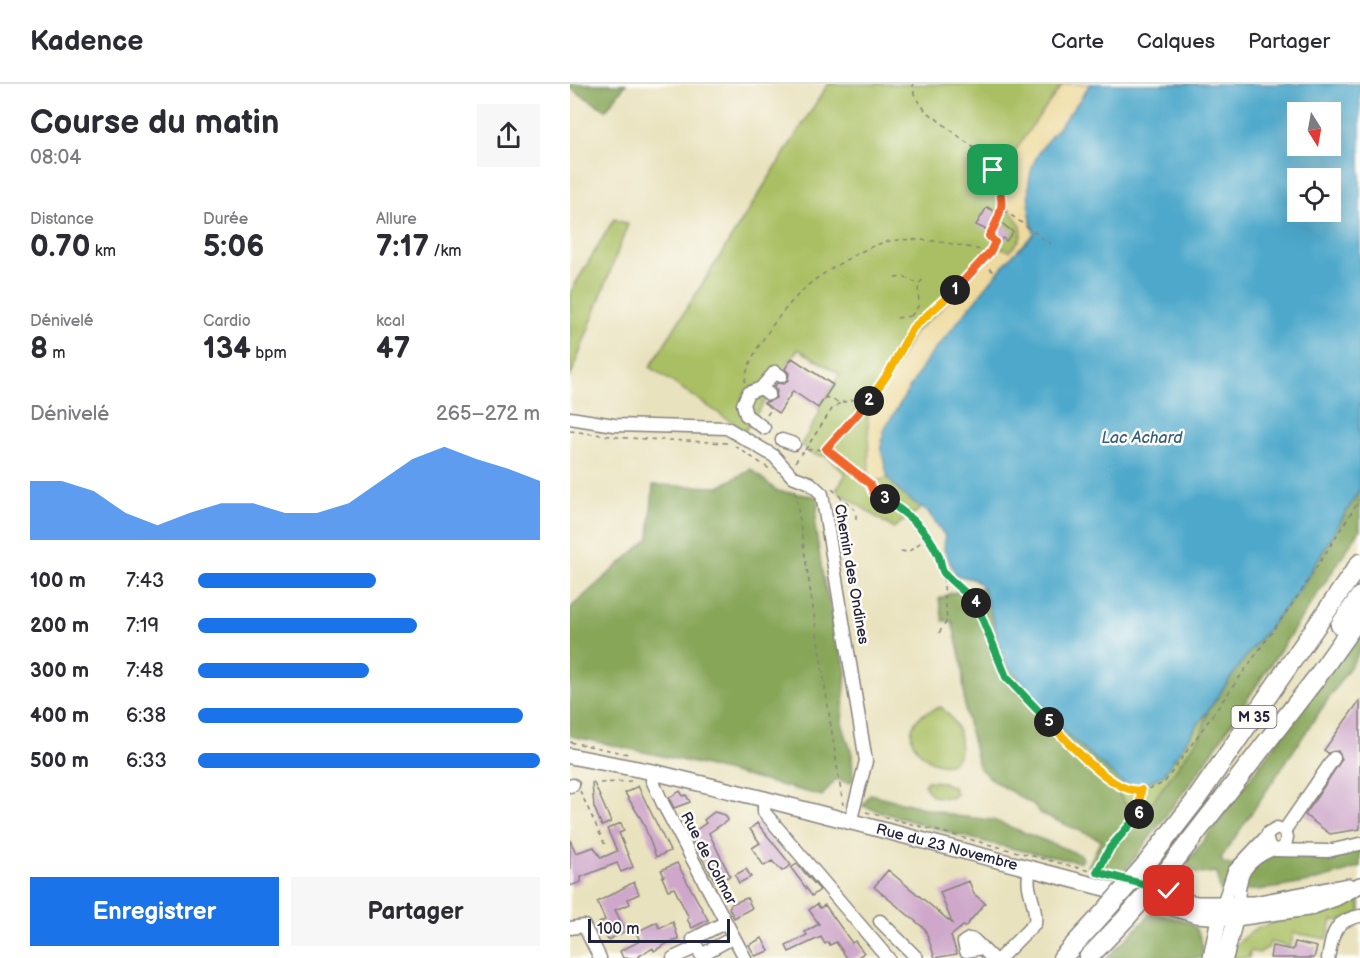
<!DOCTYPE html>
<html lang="fr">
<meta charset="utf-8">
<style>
:root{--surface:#fff;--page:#f7f7f7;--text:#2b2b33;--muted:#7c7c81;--line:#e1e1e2;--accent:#1a73e8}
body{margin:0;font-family:"Balsamiq Sans",sans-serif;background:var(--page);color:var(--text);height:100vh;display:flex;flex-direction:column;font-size:22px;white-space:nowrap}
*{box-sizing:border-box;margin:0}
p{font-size:20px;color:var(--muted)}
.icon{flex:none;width:33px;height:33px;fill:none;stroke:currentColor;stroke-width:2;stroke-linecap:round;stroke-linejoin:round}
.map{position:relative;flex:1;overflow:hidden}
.panel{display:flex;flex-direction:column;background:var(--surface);width:570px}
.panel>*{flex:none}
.needle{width:39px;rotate:169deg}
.buttons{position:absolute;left:717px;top:18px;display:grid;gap:12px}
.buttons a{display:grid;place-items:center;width:54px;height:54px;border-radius:0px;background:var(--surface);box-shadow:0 6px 24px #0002;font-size:30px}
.scale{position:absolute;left:18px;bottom:15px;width:142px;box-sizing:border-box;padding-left:6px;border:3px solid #22223b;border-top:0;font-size:16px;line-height:21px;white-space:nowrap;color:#22223b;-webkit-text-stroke:4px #fdfcf7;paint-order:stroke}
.pin{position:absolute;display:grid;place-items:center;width:51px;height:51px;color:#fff;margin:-26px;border-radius:12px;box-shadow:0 3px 9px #0006}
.km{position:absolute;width:30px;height:30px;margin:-15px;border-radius:50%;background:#222;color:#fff;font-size:16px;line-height:30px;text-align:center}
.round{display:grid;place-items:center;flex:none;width:63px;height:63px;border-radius:0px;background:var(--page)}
.summary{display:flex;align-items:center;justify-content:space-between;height:102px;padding:0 30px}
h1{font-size:33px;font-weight:700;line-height:45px}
.stats{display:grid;grid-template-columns:repeat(3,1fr);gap:9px;height:102px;padding:6px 30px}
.stats div{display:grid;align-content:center}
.stats b{font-size:30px;font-weight:700}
.stats small{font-size:16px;font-weight:400}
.stats p{font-size:16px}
.chart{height:168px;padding:12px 30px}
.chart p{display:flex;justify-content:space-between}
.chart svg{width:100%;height:108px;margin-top:6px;fill:var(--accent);opacity:.7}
.action{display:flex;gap:12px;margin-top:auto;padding:12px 30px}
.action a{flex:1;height:69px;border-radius:0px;background:var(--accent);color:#fff;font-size:24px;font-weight:700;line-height:69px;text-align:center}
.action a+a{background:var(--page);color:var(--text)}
ul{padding:0 30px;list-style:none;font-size:20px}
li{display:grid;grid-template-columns:96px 72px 1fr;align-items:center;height:45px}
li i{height:15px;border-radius:8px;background:var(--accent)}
header{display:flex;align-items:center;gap:36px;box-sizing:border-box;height:84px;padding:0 30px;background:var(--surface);border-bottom:2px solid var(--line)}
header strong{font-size:28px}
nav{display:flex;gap:33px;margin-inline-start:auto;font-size:21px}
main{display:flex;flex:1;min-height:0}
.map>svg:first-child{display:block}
.green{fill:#aabf63;stroke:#66704f;stroke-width:1.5}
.forest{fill:#87a659;stroke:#54644a;stroke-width:1.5}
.sand{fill:#eeda9e;stroke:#887e6c;stroke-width:1.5}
.water{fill:#4ea8cb;stroke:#386583;stroke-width:1.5;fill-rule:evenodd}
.building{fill:#cea7ca}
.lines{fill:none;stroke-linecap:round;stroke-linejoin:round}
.minor-casing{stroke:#86827c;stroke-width:15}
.major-casing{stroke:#86827c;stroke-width:18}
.highway-casing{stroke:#86827c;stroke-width:21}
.path{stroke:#86827c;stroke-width:1.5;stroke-dasharray:4.5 4.5;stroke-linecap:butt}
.minor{stroke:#fff;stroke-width:12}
.major{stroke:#fff;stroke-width:15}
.highway{stroke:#fff;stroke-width:18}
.highway-bridge-casing{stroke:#86827c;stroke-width:21;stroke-linecap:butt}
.highway-bridge{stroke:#fff;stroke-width:18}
.split-1-casing{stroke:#fff;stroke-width:12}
.split-2-casing{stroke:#fff;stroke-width:12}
.split-3-casing{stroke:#fff;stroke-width:12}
.split-4-casing{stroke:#fff;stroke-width:12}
.split-5-casing{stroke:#fff;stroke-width:12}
.split-6-casing{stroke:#fff;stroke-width:12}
.split-7-casing{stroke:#fff;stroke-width:12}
.split-1{stroke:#f0652b;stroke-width:8}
.split-2{stroke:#f5b400;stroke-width:8}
.split-3{stroke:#f0652b;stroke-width:8}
.split-4{stroke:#22a559;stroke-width:8}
.split-5{stroke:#22a559;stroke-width:8}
.split-6{stroke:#f5b400;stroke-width:8}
.split-7{stroke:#22a559;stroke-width:8}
.labels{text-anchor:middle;stroke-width:5;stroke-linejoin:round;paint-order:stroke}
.shield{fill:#fdfcf7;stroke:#646373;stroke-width:1.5}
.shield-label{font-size:14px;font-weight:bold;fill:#22223b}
.street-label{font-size:15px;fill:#22223b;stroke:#fdfcf7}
.water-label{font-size:16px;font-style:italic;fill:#365e7c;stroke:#fdfcf7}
</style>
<header>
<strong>Kadence</strong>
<nav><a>Carte</a><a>Calques</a><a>Partager</a></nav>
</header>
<main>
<section class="panel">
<div class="summary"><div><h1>Course du matin</h1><p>08:04</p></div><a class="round"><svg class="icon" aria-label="share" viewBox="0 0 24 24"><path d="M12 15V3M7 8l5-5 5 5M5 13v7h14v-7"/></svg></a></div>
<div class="stats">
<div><p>Distance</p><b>0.70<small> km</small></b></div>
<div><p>Durée</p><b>5:06</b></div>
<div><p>Allure</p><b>7:17<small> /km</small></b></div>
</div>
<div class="stats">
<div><p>Dénivelé</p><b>8<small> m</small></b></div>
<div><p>Cardio</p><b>134<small> bpm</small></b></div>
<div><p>kcal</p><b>47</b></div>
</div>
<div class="chart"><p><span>Dénivelé</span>265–272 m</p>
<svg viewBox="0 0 160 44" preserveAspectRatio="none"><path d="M0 44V20L10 20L20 24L30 33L40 38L50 33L60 29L70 29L80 33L90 33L100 29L110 20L120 11L130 6L140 11L150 15L160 20V44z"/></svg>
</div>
<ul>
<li><b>100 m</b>7:43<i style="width:52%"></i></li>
<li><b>200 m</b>7:19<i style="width:64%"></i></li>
<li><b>300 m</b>7:48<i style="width:50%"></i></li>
<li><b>400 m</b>6:38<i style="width:95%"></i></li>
<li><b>500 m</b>6:33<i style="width:100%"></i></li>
</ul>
<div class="action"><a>Enregistrer</a><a>Partager</a></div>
</section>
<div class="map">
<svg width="790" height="874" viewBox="0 0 790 874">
<rect width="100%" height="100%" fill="#fdfcf7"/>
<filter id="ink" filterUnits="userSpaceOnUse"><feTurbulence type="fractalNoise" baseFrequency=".0167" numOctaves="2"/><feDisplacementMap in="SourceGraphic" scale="12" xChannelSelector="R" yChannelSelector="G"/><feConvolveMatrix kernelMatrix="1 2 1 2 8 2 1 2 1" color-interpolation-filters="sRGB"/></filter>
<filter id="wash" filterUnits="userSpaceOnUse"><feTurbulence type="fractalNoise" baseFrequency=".008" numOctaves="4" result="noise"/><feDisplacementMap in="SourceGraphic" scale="24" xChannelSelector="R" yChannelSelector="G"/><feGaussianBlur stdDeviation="1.35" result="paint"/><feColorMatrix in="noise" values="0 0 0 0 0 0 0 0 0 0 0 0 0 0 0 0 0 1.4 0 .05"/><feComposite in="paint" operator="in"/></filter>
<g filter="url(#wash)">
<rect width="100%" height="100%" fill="#e9e2be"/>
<path class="green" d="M 258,0 L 493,0 C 477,23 435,74 432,99 C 429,135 472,137 440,167 L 420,168 L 369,227 L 346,246 L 328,281 L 305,397 L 318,394 L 332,410 L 352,424 L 323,444 L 266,406 L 276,390 L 256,372 L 245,371 L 231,361 L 250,328 L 248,324 L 270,290 L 228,265 L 207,297 L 214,302 L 205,302 L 175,347 L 80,283 Z
M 44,135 L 58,140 L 0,294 L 0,209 Z
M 371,623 C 383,634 391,645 390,663 C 385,712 297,644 371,623 Z
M 638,627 L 631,651 L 573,731 L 557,722 L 548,709 L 553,699 L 570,702 L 593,691 Z
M 357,697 L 373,698 L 383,703 L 386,710 L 381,714 L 362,712 L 354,701 Z
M 790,812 L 790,829 L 768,837 L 762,836 L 757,855 L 724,849 L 720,863 L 700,858 L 699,863 L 689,869 L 680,867 L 679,874 L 660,874 C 673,840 711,837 741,829 C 758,824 774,817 790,812 Z"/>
<path class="forest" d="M 0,0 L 56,0 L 36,26 L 0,4 Z
M 181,385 L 207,407 L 249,413 L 245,442 L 253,493 L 276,587 L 272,639 L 282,670 L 283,696 L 279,699 L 266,695 L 252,712 L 124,679 L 0,652 L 0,524 L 79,454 L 83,401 L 149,403 Z
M 790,405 L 790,446 L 635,679 L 552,791 L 518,782 L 531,756 L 471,730 L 462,720 L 425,698 L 409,684 L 395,627 L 392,581 L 382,537 L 373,537 L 369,515 L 381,509 L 413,503 L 436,579 L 497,650 L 553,699 L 548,709 L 557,722 L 573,731 L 631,651 L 638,627 L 675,573 L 730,505 Z
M 790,547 L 790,568 L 651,774 L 653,779 L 678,786 L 701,769 L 790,765 L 790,783 C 745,799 697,808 650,807 L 647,788 L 627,790 L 616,780 Z
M 300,710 L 386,732 L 423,736 L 511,771 L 513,775 L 510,778 C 437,766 363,745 293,722 Z
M 582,829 C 618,838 630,833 634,874 L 537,874 Z"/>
<path class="sand" d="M 493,0 L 520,0 L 459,98 L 461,138 L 464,150 L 438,176 L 356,277 L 314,346 L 311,365 L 318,394 L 305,397 L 299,393 L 298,330 L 346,247 L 369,227 L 420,168 L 429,163 L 440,167 C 472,137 428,134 432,99 C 435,73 477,23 493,0 Z"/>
<path class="water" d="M 520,0 L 790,0 L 790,405 L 730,505 L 675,573 L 593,691 L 570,702 L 553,699 L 497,650 L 436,579 L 413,503 L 403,495 L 386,491 L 374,466 L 375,452 L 359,429 L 332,410 L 318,394 L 311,365 L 314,346 L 356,277 L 438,176 L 464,150 C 443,64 484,62 520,0 ZM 728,28 L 760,28 L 760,62 L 728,62 ZM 728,94 L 760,94 L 760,128 L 728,128 Z"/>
<g id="blocks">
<path class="building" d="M 417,123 L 424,127 L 425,134 L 443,148 L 436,157 L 433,154 L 429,157 L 421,151 L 423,149 L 406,141 Z
M 222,274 L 263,301 L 248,324 L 223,307 L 209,329 L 194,319 L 206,314 L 207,307 L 204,303 L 207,299 L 214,300 L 218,296 L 219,289 L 215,285 Z
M 790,616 L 790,745 L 760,750 L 735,731 L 772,675 L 768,667 L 758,669 L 754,666 Z
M 22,699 L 24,699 L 41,738 L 32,742 L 24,723 Z
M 68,702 L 100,767 L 86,773 L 73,738 L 55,709 Z
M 110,707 L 113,712 L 116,711 L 120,718 L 104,724 L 99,714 Z
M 144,728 L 155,731 L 158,736 L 139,749 L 160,792 L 146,799 L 119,751 L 136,739 L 134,736 Z
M 51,739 L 54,747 L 49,749 L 63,783 L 51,788 L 47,779 L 11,793 L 11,798 L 0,802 L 0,756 L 6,769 L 24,763 L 31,774 L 47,767 L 37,745 Z
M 187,739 L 221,781 L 212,787 L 202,777 L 194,782 L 182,764 L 190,759 L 180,745 Z
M 107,779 L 138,836 L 122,844 L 117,835 L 119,834 L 104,804 L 98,806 L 92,793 L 94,792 L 91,786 Z
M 227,780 L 250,806 L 242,812 L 221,784 Z
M 176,785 L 181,793 L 169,799 L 165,791 Z
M 318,786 L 382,839 L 370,808 L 399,797 L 404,810 L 415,819 L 395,843 L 393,842 L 381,852 L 387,870 L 365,874 L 355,845 L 304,803 Z
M 64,798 L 69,810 L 58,815 L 60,820 L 45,826 L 56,847 L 38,856 L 29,839 L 35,836 L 27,818 Z
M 177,814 L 182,824 L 164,834 L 159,824 L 161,820 Z
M 247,820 L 250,824 L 255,821 L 282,859 L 285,857 L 294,869 L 286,874 L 277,874 L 266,858 L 260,861 L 258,858 L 255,860 L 251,853 L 219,868 L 216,862 L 237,851 L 235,848 L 249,840 L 239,826 Z
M 87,838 L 89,844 L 103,838 L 109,856 L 100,858 L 84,867 L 83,864 L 69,872 L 70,874 L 53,874 L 50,867 L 70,857 L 66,848 Z
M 192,854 L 199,867 L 185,872 L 179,861 Z
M 725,858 L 747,863 L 744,874 L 700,874 L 702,862 L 723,866 Z"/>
</g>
</g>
<g filter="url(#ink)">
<use href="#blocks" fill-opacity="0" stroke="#86827c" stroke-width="1.5"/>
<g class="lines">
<g class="minor-casing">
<path id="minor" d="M 191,304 L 205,288 L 211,292
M 0,334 L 44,341 L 157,344 L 204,372 L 222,392 L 240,399 L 252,410 L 296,677 L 280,739
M 194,344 L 176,331 L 173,320 L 178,309 L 191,304 L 199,310
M 212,356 L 224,360
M 83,688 L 82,696 L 93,720 L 175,874
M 0,702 L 3,701
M 194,715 L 194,728 L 318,874
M 714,747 L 764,674
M 709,766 L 715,762 L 717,753 L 714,747 L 707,744 L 698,749 C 695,757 698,763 705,766 L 758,767 L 790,760
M 653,820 L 664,787 L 696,753
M 668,821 C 669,790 673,778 703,765
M 310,837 L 347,874
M 156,838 L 123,855 L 131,871 L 164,853
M 0,844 L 14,842 L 30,874
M 412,864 L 396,867 L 394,858 L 399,855 L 404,856 L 422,874
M 103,874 L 127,863
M 430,874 L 465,839 C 468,820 454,807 460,785
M 758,874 C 763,850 763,837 790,832"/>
</g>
<g class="major-casing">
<g id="major">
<path id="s1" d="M 0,672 L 83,688 L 194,715 L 561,811 L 626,831 L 666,834 L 738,824 L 766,814 L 790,801"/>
<path d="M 603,816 L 627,820 L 684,820 L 778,802"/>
<path d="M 641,874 L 651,824"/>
<path d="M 655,874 L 668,825"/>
</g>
</g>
<g class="highway-casing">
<path id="highway" d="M 770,541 L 790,512
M 577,779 L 625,717 L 790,479
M 596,788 L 747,593 L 790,532
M 492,874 L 535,827
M 518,874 L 556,834"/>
</g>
<path class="path" d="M 434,126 L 482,161
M 424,128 L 429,131
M 415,144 L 420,149
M 413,178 L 427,192
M 325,194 L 335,193 L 348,200
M 327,234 L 340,232
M 347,239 L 341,232 L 349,221 L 348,201 L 355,193
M 175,298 C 176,270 221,214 243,197 C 260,185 299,160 320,157 C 353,152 388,161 420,168 L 433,154
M 255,313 L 270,319 L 302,311
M 197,331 L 202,324
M 0,347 L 56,354 L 158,359
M 165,362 L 201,386
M 235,366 L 262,325 L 270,319
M 257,366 L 300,400 C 306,416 327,421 340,432 C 358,446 368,467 373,489 C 385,498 398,507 406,520 C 421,541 423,569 436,592 C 447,611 538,701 559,706 C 571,709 583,703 594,699 L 732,506 L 790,415
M 260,369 L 262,378
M 225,378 L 234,366 L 256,365 L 291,328 L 319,288 L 343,244 L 373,218 L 420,168 L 425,158 L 419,152 L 433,126 L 432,111 L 423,86 L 409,68 L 355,26 L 344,10 L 343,0
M 262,405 L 286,427 L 286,439
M 225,406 L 273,721
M 331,467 L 338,468 L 358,453
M 369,549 L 377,537 L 373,490
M 0,658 L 58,670
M 30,699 L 61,697
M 10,707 L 35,761
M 296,728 L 535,791
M 528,788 L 540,764 L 569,731 L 571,708"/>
<use href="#minor" class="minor"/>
<use href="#major" class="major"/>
<use href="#highway" class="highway"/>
<g class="highway-bridge-casing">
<path id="highway-bridge" d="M 535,827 L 577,779
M 556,834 L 596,788"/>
</g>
<use href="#highway-bridge" class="highway-bridge"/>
</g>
</g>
<g class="lines" filter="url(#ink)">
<g class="split-1-casing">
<path id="split-1" d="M 385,206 L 420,168 L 425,158 L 419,152 C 436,123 434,116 423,86"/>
</g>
<g class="split-2-casing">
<path id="split-2" d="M 299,317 L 319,288 L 343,244 L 385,206"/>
</g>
<g class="split-3-casing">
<path id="split-3" d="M 299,317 L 256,365 L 300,400 L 303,408 L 315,415"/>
</g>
<g class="split-4-casing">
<path id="split-4" d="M 315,415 C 337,430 355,443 367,468 C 371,474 370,485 375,490 C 384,500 396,508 406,519"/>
</g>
<g class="split-5-casing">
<path id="split-5" d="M 406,519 L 436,593 L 479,638"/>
</g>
<g class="split-6-casing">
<path id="split-6" d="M 479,638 C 496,656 545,712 571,706 L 569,730"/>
</g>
<g class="split-7-casing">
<path id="split-7" d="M 569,730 L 540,764 L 527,788 L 599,807"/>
</g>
<use href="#split-1" class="split-1"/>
<use href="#split-2" class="split-2"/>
<use href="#split-3" class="split-3"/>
<use href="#split-4" class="split-4"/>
<use href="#split-5" class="split-5"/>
<use href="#split-6" class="split-6"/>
<use href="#split-7" class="split-7"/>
</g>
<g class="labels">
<rect class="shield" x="661.5" y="622" width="45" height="22" rx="4.5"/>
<g class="shield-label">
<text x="684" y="638">M 35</text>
</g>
<g class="street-label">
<text transform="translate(282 490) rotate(80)" y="5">Chemin des Ondines</text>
<text dy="5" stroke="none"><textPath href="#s1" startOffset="388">Rue du 23 Novembre</textPath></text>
<text transform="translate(139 774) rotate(62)" y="5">Rue de Colmar</text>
</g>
<g class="water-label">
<text x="572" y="359">Lac Achard</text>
</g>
</g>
</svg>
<div class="buttons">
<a><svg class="needle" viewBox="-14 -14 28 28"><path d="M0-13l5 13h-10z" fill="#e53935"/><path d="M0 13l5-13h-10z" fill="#7c7c81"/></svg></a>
<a><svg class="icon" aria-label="locate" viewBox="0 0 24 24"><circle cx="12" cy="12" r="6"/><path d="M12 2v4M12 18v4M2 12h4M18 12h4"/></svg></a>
</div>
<div class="scale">100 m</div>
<div class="pin" style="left:423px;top:86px;background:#1e9e55"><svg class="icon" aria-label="arrive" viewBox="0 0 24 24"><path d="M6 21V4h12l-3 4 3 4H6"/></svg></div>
<div class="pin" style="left:599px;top:807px;background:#d93025"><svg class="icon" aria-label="check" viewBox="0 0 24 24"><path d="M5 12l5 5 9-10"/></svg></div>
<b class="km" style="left:385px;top:206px">1</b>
<b class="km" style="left:299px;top:317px">2</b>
<b class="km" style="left:315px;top:415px">3</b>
<b class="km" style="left:406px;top:519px">4</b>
<b class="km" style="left:479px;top:638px">5</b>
<b class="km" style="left:569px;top:730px">6</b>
</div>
</main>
